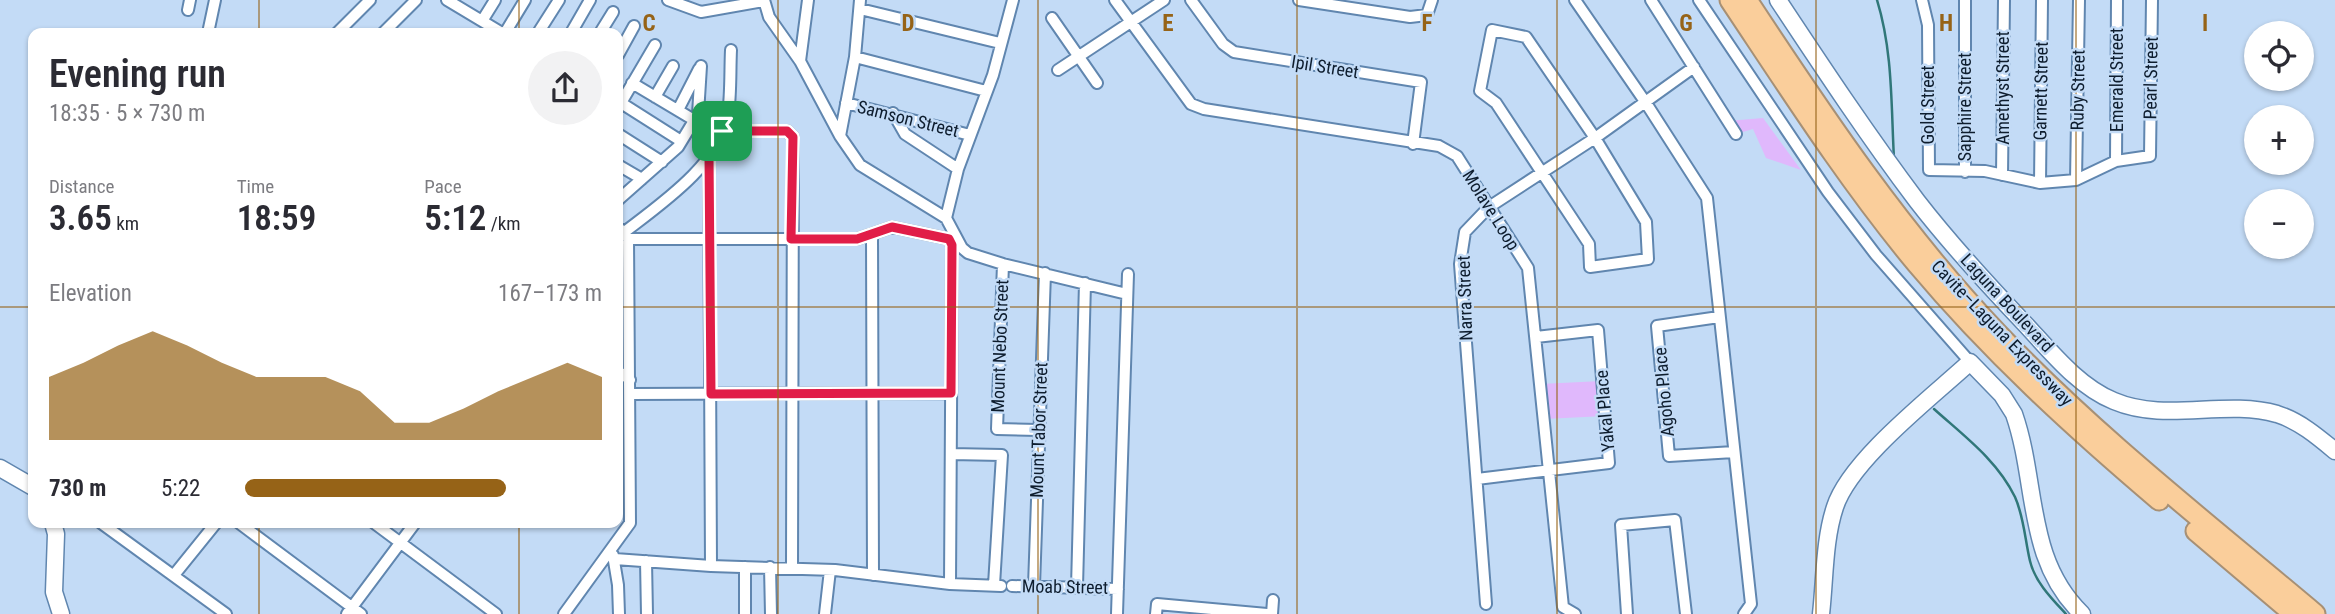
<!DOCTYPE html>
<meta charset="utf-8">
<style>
:root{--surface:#fff;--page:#f2f2f3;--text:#2b2b33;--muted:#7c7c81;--accent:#966317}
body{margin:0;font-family:"Roboto Condensed",sans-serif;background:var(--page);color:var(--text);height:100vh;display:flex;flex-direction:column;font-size:26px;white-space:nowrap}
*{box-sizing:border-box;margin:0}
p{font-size:23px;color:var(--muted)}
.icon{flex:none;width:38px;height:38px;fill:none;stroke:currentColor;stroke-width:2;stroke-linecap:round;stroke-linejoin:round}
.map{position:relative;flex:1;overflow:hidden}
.side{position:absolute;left:28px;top:28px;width:595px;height:500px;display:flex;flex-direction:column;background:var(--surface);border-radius:14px;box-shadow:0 2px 5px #0004}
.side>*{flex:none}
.controls{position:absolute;left:2244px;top:21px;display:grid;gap:14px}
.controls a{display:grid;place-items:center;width:70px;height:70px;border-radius:50%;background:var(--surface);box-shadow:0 2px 5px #0004;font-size:35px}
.pin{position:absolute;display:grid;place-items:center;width:60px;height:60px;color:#fff;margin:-30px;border-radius:14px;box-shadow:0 4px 10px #0006}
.round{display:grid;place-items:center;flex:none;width:74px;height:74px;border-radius:37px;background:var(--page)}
.head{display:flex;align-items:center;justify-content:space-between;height:119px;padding:0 21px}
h1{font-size:38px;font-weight:600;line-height:52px}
.stats{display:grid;grid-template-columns:repeat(3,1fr);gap:10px;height:119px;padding:7px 21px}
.stats div{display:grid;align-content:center}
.stats b{font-size:35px;font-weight:600}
.stats small{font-size:19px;font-weight:400}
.stats p{font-size:19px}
.chart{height:196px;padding:14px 21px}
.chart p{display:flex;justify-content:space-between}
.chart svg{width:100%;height:126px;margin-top:7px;fill:var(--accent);opacity:.7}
ul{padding:0 21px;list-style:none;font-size:23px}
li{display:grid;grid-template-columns:112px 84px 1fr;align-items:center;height:52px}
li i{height:18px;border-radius:9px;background:var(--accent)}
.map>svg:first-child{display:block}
.green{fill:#e0b8fc}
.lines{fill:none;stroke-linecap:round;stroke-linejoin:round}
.stream{stroke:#307779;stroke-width:2.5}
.minor-casing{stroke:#6086af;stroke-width:14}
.secondary-casing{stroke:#6086af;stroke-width:19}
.motorway-casing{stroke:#a79075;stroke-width:23}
.minor{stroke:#fff;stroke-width:10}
.secondary{stroke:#fff;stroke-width:16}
.motorway{stroke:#face9b;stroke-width:19}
.route-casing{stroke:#fff;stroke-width:14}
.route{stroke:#e11d48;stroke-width:9}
.grid{fill:none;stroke:#966317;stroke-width:2;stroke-opacity:0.55}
.labels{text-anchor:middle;stroke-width:5;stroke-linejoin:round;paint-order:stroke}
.street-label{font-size:18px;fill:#0e1d2e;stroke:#c3dbf6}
.grid-label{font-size:23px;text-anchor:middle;font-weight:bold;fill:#966317;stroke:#c3dbf6;stroke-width:5;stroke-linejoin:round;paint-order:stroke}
</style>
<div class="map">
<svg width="2335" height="614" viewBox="0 0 2335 614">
<rect width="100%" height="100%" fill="#c3dbf6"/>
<path class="green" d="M 1763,118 L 1801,170 L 1766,158 L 1753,129 L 1736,134 L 1728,121 Z
M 1602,381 L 1605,416 L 1544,419 L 1540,384 Z"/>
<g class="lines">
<path class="stream" d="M 1877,0 C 1893,52 1891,105 1894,159
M 1934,409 C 1964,436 1997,460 2015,497 C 2024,517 2025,540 2030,561 C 2035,582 2052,599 2066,614"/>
<g class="minor-casing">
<path id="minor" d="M 447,0 L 502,33
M 668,0 L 701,12 L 764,1
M 764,0 L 769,17 L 800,61 L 840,136 L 860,165 L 946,218 L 962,248 L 968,253 L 1003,264 L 1127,294
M 1115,0 L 1191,104 L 1204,109 L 1439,146 L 1457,156 L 1528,268 L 1563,607 L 1575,614
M 1191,0 L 1223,44 L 1234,52 L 1421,82 L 1413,144
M 1299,0 L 1410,17 L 1427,15 L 1432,0
M 1575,0 L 1646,103 L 1707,198 L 1751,604 L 1744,614
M 1651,0 L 1736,134
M 1699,0 L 1828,192 L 1876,255 L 1970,362
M 1922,0 L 1928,25 L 1929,170 L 1985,171 L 2040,183 L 2076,180 L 2116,161 L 2150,156 L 2152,0
M 860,9 L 1000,43
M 188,10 L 190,0
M 1052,18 L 1097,83
M 482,21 L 495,0
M 1492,30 L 1526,37 L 1595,138 L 1646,222 L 1648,259 L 1590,267 L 1589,244 L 1496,103 L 1480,91 Z
M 208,33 L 215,0
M 337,33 L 370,0
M 383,33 L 416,0
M 505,33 L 525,0
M 538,33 L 559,0
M 571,33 L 590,0
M 600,33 L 613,12
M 618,55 L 634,26
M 855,57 L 986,91
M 800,61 L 808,0
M 1058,70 L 1164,0
M 632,83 L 694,120
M 655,97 L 673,66
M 618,101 L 681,141
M 846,103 L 970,135
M 618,108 L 655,45
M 678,110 L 699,69
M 893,113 L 905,134 L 958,169
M 722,131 L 787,131 L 793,137 L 792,568
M 618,134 L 662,162
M 840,136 L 855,57 L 860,0
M 709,156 L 711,566
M 2116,161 L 2117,0
M 618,165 L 642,179
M 1965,172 L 1965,0
M 2002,175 L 2004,0
M 2076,180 L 2079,0
M 2040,183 L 2042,0
M 618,200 L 678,147 L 698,114 L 701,66
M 946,218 L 958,169 L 993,75 L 1013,0
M 872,234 L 873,575
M 618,237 C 655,208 721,165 728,115 C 731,94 730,71 731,50
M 628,239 L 857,239 L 892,227 L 949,239 L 952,245 L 950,584
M 1003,264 L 997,429 L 1038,430
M 1719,317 L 1657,326 L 1669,456 L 1734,452
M 618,371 L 630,380
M 630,394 L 951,393
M 951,454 L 1002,455 L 994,585
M 1477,479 L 1609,463 L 1598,330 L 1536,337
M 101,523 L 226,614
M 239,523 L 361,614
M 374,523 L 496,614
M 613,555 L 618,585 L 619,614
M 615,559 L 711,566 L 835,570 L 950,584 L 1001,586
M 646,561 L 647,614
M 770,567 L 771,614
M 174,575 L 216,523
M 1012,586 L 1118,589
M 1034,586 L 1045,273
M 1077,587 L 1085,283
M 1486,604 L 1460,264 L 1465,232 L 1489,207 L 1595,138 L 1694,67
M 347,614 L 415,523
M 564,614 L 630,523 L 628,239 L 625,232 L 618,228
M 745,614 L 745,567
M 825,614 L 830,570
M 1117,614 L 1128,274
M 1156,614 L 1157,604 L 1267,614
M 1272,614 L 1273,600
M 1627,614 L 1621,525 L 1675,520 L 1686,614"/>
</g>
<g class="secondary-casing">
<path id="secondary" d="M 1778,0 C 1823,68 1868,136 1917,201 C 1951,245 1988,285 2026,325 C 2051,352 2079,387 2114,401 C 2166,423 2224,399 2277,414 C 2299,421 2317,436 2335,451
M 0,468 L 33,487
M 53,523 L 56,534 L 54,592 L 61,614
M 1821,614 C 1825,579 1824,540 1835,507 C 1850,460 1932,397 1970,362 L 2002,395 L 2014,414 C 2038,483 2025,559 2082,614"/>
</g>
<g class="motorway-casing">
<path id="motorway" d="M 1730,0 C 1790,90 1848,181 1917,264 C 1990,351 2073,427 2159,500
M 1747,0 C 1824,117 1901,232 1998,334 C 2095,436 2207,523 2315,614
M 2196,531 L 2294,614"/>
</g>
<use href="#minor" class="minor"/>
<use href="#secondary" class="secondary"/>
<use href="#motorway" class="motorway"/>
</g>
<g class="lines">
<g class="route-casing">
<path id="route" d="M 722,131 L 787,131 L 793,137 L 791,239 L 857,239 L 892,227 L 949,239 L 952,245 L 951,393 L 711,394 L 709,156 Z"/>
</g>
<use href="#route" class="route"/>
</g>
<path class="grid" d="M 259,0 L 259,33M 519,0 L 519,33M 778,0 L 778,614M 1038,0 L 1038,614M 1297,0 L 1297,614M 1557,0 L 1557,614M 1816,0 L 1816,614M 2076,0 L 2076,614M 0,307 L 33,307M 618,307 L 2335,307M 259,523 L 259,614M 519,523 L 519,614"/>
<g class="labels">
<g class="street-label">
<text transform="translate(1325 67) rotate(9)" y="6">Ipil Street</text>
<text transform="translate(2151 78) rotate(-89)" y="6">Pearl Street</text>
<text transform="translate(2117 80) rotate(-90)" y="6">Emerald Street</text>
<text transform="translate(2003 88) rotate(-90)" y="6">Amethyst Street</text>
<text transform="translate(2078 90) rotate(-89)" y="6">Ruby Street</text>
<text transform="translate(2041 91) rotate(-89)" y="6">Garnett Street</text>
<text transform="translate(1928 105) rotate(-90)" y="6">Gold Street</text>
<text transform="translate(1965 107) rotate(-90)" y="6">Sapphire Street</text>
<text transform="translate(908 119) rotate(14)" y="6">Samson Street</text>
<text transform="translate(1491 210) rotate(58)" y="6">Molave Loop</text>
<text transform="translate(1465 298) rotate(-92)" y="6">Narra Street</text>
<text transform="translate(2007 303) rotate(47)" y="6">Laguna Boulevard</text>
<text transform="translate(2002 333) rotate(46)" y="6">Cavite–Laguna Expressway</text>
<text transform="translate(1000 346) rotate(-88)" y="6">Mount Nebo Street</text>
<text transform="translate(1664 392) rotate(-95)" y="6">Agoho Place</text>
<text transform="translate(1605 411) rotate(-95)" y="6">Yakal Place</text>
<text transform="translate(1039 430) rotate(-88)" y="6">Mount Tabor Street</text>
<text transform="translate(1065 587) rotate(1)" y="6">Moab Street</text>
</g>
</g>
<g class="grid-label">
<text x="649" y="31">C</text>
<text x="908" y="31">D</text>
<text x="1168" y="31">E</text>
<text x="1427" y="31">F</text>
<text x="1686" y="31">G</text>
<text x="1946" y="31">H</text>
<text x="2205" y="31">I</text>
</g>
</svg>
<div class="controls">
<a><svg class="icon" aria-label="locate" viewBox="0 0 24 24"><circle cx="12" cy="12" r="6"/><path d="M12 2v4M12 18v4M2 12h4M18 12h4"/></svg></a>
<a>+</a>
<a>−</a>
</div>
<div class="pin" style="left:722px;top:131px;background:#1e9e55"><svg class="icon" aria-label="arrive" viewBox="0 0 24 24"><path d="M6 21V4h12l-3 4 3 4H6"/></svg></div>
<section class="side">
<div class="head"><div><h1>Evening run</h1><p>18:35 · 5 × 730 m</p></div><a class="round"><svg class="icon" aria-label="share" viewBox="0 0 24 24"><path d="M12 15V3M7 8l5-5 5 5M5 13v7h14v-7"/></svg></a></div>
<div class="stats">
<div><p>Distance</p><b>3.65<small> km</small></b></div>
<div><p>Time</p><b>18:59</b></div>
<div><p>Pace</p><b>5:12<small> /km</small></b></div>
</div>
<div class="chart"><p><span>Elevation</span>167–173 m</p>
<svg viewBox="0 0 160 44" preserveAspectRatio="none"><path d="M0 44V22L10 17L20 11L30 6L40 11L50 17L60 22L70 22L80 22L90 27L100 38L110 38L120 33L130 27L140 22L150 17L160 22V44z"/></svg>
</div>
<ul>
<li><b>730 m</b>5:22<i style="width:73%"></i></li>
</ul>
</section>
</div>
